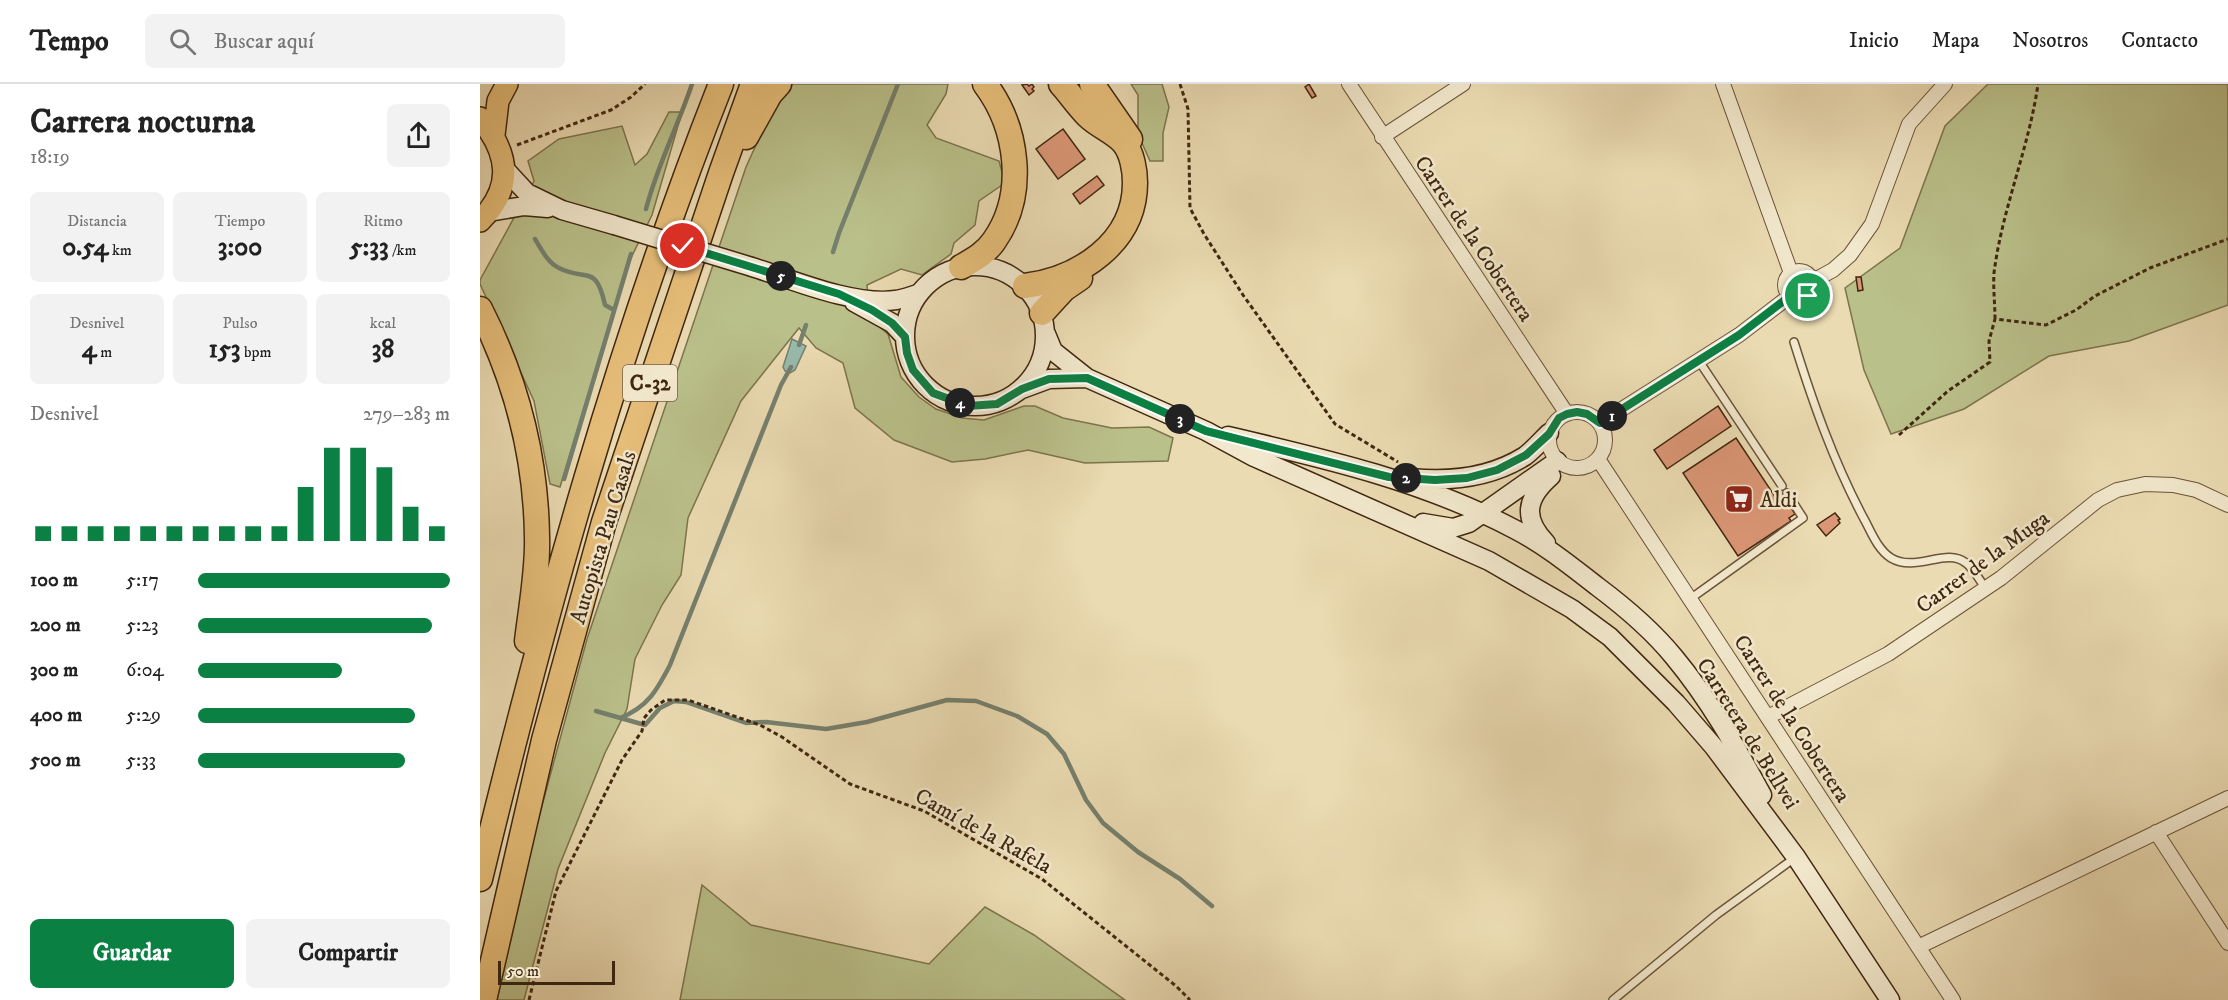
<!DOCTYPE html>
<html lang="es">
<meta charset="utf-8">
<style>
:root{--surface:#fff;--page:#f2f2f2;--text:#222;--muted:#767676;--line:#e0e0e0;--accent:#0b8043}
body{margin:0;font-family:"IM FELL DW Pica",serif;background:var(--page);color:var(--text);height:100vh;display:flex;flex-direction:column;font-size:22px;white-space:nowrap}
*{box-sizing:border-box;margin:0}
p{font-size:20px;color:var(--muted)}
.icon{flex:none;width:33px;height:33px;fill:none;stroke:currentColor;stroke-width:2;stroke-linecap:round;stroke-linejoin:round}
.map{position:relative;flex:1;overflow:hidden}
.details{display:flex;flex-direction:column;background:var(--surface);width:480px}
.details>*{flex:none}
.scale{position:absolute;left:18px;bottom:15px;width:117px;box-sizing:border-box;padding-left:6px;border:3px solid #402710;border-top:0;font-size:16px;line-height:21px;white-space:nowrap;color:#402710;-webkit-text-stroke:4px #f2e8cd;paint-order:stroke}
.pin{position:absolute;display:grid;place-items:center;width:51px;height:51px;color:#fff;margin:-26px;border:3px solid #fff;border-radius:50%;box-shadow:0 2px 6px #0007}
.km{position:absolute;width:30px;height:30px;margin:-15px;border-radius:50%;background:#222;color:#fff;font-size:16px;line-height:30px;text-align:center}
.round{display:grid;place-items:center;flex:none;width:63px;height:63px;border-radius:9px;background:var(--page)}
.overview{display:flex;align-items:center;justify-content:space-between;height:102px;padding:0 30px}
h1{font-size:33px;font-weight:700;line-height:45px}
.stats{display:grid;grid-template-columns:repeat(3,1fr);gap:9px;height:102px;padding:6px 30px}
.stats div{display:grid;align-content:center;border-radius:9px;background:var(--page);text-align:center}
.stats b{font-size:26px;font-weight:700}
.stats small{font-size:16px;font-weight:400}
.stats p{font-size:16px}
.chart{height:168px;padding:12px 30px}
.chart p{display:flex;justify-content:space-between}
.chart svg{width:100%;height:108px;margin-top:6px;stroke:var(--accent);stroke-width:6}
.cta{display:flex;gap:12px;margin-top:auto;padding:12px 30px}
.cta a{flex:1;height:69px;border-radius:9px;background:var(--accent);color:#fff;font-size:24px;font-weight:700;line-height:69px;text-align:center}
.cta a+a{background:var(--page);color:var(--text)}
ul{padding:0 30px;list-style:none;font-size:20px}
li{display:grid;grid-template-columns:96px 72px 1fr;align-items:center;height:45px}
li i{height:15px;border-radius:8px;background:var(--accent)}
header{display:flex;align-items:center;gap:36px;box-sizing:border-box;height:84px;padding:0 30px;background:var(--surface);border-bottom:2px solid var(--line)}
header strong{font-size:28px}
nav{display:flex;gap:33px;margin-inline-start:auto;font-size:21px}
.search{width:420px;height:54px;background:var(--page);display:flex;align-items:center;gap:15px;box-sizing:border-box;padding:0 21px;border-radius:9px;color:var(--muted);font-size:22px}
main{display:flex;flex:1;min-height:0}
.map>svg:first-child{display:block}
.green{fill:#bac08a;stroke:#7d744d;stroke-width:1.5}
.water{fill:#98bbad;stroke:#75806e;stroke-width:1.5}
.lines{fill:none;stroke-linecap:round;stroke-linejoin:round}
.stream{stroke:#75806e;stroke-width:4.5}
.building{fill:#db9676;stroke:#402710;stroke-width:1.5}
.lane-casing{stroke:#6b5438;stroke-width:10}
.street-casing{stroke:#6b5438;stroke-width:16}
.secondary-casing{stroke:#402710;stroke-width:21}
.primary-casing{stroke:#402710;stroke-width:24}
.highway-casing{stroke:#402710;stroke-width:27}
.path{stroke:#402710;stroke-width:3;stroke-dasharray:4.5 3;stroke-linecap:butt}
.lane{stroke:#f2e8cd;stroke-width:7}
.street{stroke:#f2e8cd;stroke-width:14}
.secondary{stroke:#f2e8cd;stroke-width:18}
.primary{stroke:#e6be79;stroke-width:21}
.highway{stroke:#e6be79;stroke-width:24}
.secondary-bridge-casing{stroke:#402710;stroke-width:21;stroke-linecap:butt}
.secondary-bridge{stroke:#f2e8cd;stroke-width:18}
.route-casing{stroke:#fff;stroke-width:12}
.route{stroke:#0b8043;stroke-width:8}
.labels{text-anchor:middle;stroke-width:5;stroke-linejoin:round;paint-order:stroke}
.shield{fill:#f2e8cd;stroke:#756149;stroke-width:1.5}
.shield-label{font-size:21px;font-weight:bold;fill:#402710}
.street-label{font-size:22px;fill:#402710;stroke:#f2e8cd}
.poi-label{font-size:22px;fill:#402710;stroke:#f2e8cd;text-anchor:start}
</style>
<header>
<strong>Tempo</strong>
<div class="search"><svg class="icon" aria-label="search" viewBox="0 0 24 24"><circle cx="10" cy="10" r="6"/><path d="M15 15l6 6"/></svg>Buscar aquí</div>
<nav><a>Inicio</a><a>Mapa</a><a>Nosotros</a><a>Contacto</a></nav>
</header>
<main>
<section class="details">
<div class="overview"><div><h1>Carrera nocturna</h1><p>18:19</p></div><a class="round"><svg class="icon" aria-label="share" viewBox="0 0 24 24"><path d="M12 15V3M7 8l5-5 5 5M5 13v7h14v-7"/></svg></a></div>
<div class="stats">
<div><p>Distancia</p><b>0.54<small> km</small></b></div>
<div><p>Tiempo</p><b>3:00</b></div>
<div><p>Ritmo</p><b>5:33<small> /km</small></b></div>
</div>
<div class="stats">
<div><p>Desnivel</p><b>4<small> m</small></b></div>
<div><p>Pulso</p><b>153<small> bpm</small></b></div>
<div><p>kcal</p><b>38</b></div>
</div>
<div class="chart"><p><span>Desnivel</span>279–283 m</p>
<svg viewBox="0 0 160 44" preserveAspectRatio="none"><path d="M5 44V38M15 44V38M25 44V38M35 44V38M45 44V38M55 44V38M65 44V38M75 44V38M85 44V38M95 44V38M105 44V22M115 44V6M125 44V6M135 44V14M145 44V30M155 44V38"/></svg>
</div>
<ul>
<li><b>100 m</b>5:17<i style="width:100%"></i></li>
<li><b>200 m</b>5:23<i style="width:93%"></i></li>
<li><b>300 m</b>6:04<i style="width:57%"></i></li>
<li><b>400 m</b>5:29<i style="width:86%"></i></li>
<li><b>500 m</b>5:33<i style="width:82%"></i></li>
</ul>
<div class="cta"><a>Guardar</a><a>Compartir</a></div>
</section>
<div class="map">
<svg width="1748" height="916" viewBox="0 0 1748 916">
<rect width="100%" height="100%" fill="#ebdbb2"/>
<filter id="stains"><feTurbulence type="fractalNoise" baseFrequency=".00333" numOctaves="4"/><feColorMatrix values="0 0 0 0 .2 0 0 0 0 .09 0 0 0 0 .02 0 0 0 .5 -.17"/></filter>
<radialGradient id="worn" r=".72"><stop offset=".6" stop-color="#630" stop-opacity="0"/><stop offset="1" stop-color="#630" stop-opacity=".3"/></radialGradient>
<path class="green" d="M 313,0 L 468,0 L 466,10 L 447,41 L 456,54 L 519,77 L 525,99 L 499,117 L 495,141 L 474,159 L 471,170 L 442,191 L 421,185 L 387,201 L 390,235 L 408,250 L 421,293 L 439,313 L 456,325 L 482,334 L 504,336 L 544,322 L 555,322 L 583,334 L 632,344 L 669,343 L 693,354 L 688,377 L 605,379 L 548,366 L 505,375 L 472,378 L 414,356 L 375,324 L 363,279 L 336,264 L 319,244 L 261,317 L 208,434 L 201,491 L 182,521 L 155,575 L 147,625 L 125,669 L 78,785 L 44,916 L 17,916 L 56,744 L 107,555 L 266,83 C 279,55 291,23 313,0 Z
M 651,0 L 682,0 L 689,23 L 683,49 L 683,77 L 670,77 L 658,50 L 658,11 Z
M 1508,0 L 1748,0 L 1748,221 L 1649,257 L 1569,272 L 1484,325 L 1411,350 L 1384,286 L 1365,204 L 1420,164 L 1465,42 Z
M 189,28 L 202,28 L 172,131 L 148,180 L 80,403 L 70,400 L 54,317 L 0,200 L 0,196 L 54,97 L 48,77 L 79,55 L 142,42 L 155,81 L 167,70 Z
M 222,801 L 271,841 L 449,880 L 505,823 L 554,851 L 645,916 L 200,916 Z"/>
<path class="water" d="M 312,255 L 326,262 L 315,286 L 310,289 L 305,287 L 303,283 Z"/>
<g class="lines">
<path class="stream" d="M 166,125 C 177,82 198,42 212,0
M 55,155 C 61,165 68,179 79,184 C 106,198 116,179 125,221 L 134,226
M 353,168 L 359,149 L 418,0
M 319,261 L 326,241
M 84,395 L 151,170
M 116,627 L 165,641 L 180,624 L 194,617 L 206,618 L 266,639 L 286,638 L 346,645 L 387,638 L 467,616 L 496,617 L 537,632 L 567,650 L 584,670 L 606,716 L 623,739 L 658,768 L 700,795 L 732,822
M 140,634 C 168,623 177,606 190,581 L 301,301 L 311,283"/>
</g>
<path class="building" d="M 547,0 L 549,2 L 552,0 L 554,3 L 552,5 L 554,7 L 549,11 L 542,1 Z
M 829,0 L 836,12 L 832,14 L 825,3 Z
M 583,45 L 605,75 L 578,95 L 556,65 Z
M 617,92 L 624,101 L 600,120 L 593,110 Z
M 1376,193 L 1381,193 L 1383,206 L 1378,207 Z
M 1238,322 L 1251,342 L 1187,385 L 1174,366 Z
M 1256,354 L 1302,423 L 1308,419 L 1315,430 L 1309,434 L 1311,437 L 1258,472 L 1203,389 Z
M 1355,429 L 1360,435 L 1358,436 L 1360,439 L 1346,452 L 1337,441 Z"/>
<g class="lines">
<g class="lane-casing">
<path id="lane" d="M 1314,258 C 1333,319 1353,376 1383,433 C 1391,447 1397,465 1411,474 C 1436,489 1466,463 1486,479 C 1494,485 1500,497 1506,505
M 1219,277 L 1302,402
M 1210,515 L 1323,434 L 1307,409
M 1133,916 L 1236,831 L 1316,773"/>
</g>
<g class="street-casing">
<path id="street" d="M 869,0 L 1087,330
M 1243,0 L 1311,189
M 902,53 L 983,0
M1305 201a14 14 0 1 1 28 0a14 14 0 1 1-28 0Z
M 1333,197 L 1353,186 L 1370,171 L 1392,140 L 1429,40 L 1465,0
M1069 356a28 28 0 1 1 56 0a28 28 0 1 1-56 0Z
M 1120,339 L 1259,251 L 1310,212
M 1118,375 L 1473,916
M 1288,633 L 1408,570 L 1521,494 L 1618,416 L 1637,406 L 1665,400 L 1693,401 L 1716,406 L 1748,421
M 1676,748 L 1748,859
M 1438,863 L 1748,714"/>
</g>
<g class="secondary-casing">
<path id="secondary" d="M 23,83 L 47,109 L 82,126 L 134,141
M 9,128 L 44,122 L 68,124
M425 252a70 70 0 1 1 140 0a70 70 0 1 1-140 0Z
M 272,183 C 313,196 374,222 416,216 C 423,215 431,212 438,210
M 374,218 L 412,239 L 425,253
M 566,250 L 573,267 L 607,294 L 726,347 L 774,373 L 1009,477 L 1092,525 L 1130,553 L 1196,619 L 1234,663 L 1316,773 L 1410,916
M 542,305 L 569,295 L 607,294
M 748,352 C 847,375 946,398 1036,446 C 1065,461 1092,483 1118,503 C 1146,524 1172,546 1194,573 C 1229,615 1256,663 1282,711
M 931,394 C 971,398 1010,394 1045,372 C 1053,366 1061,357 1069,349
M 943,439 L 973,444 L 989,439 L 1077,377
M 1066,459 C 1042,434 1046,414 1071,392"/>
</g>
<g class="primary-casing">
<path id="primary" d="M 0,34 C 29,69 34,103 0,137
M 14,51 L 18,17 L 27,0"/>
</g>
<g class="highway-casing">
<path id="highway" d="M 612,0 L 650,55
M 266,53 L 290,10 L 299,0
M 481,183 C 493,176 506,169 514,157 C 547,110 538,44 505,0
M 545,202 C 599,195 655,159 655,99 C 655,86 652,69 644,59 C 635,48 618,42 608,32 C 598,22 590,10 581,0
M 0,225 C 36,296 56,372 57,453 C 58,487 51,523 47,557
M 562,229 L 584,205 L 600,194
M 0,795 C 65,526 139,258 241,0
M 4,916 L 64,656 L 124,438 L 241,89 L 273,0"/>
</g>
<path class="path" d="M 700,0 L 708,25 L 710,124 L 724,150 L 763,211 L 855,340 L 918,378
M 37,61 L 131,26 L 151,13 L 165,0
M 1515,235 C 1515,220 1513,204 1514,189 C 1522,125 1549,64 1558,0
M 1419,351 L 1468,307 L 1510,278 L 1509,257 L 1515,235 L 1566,241 L 1596,226 L 1615,212 L 1670,184 L 1748,155
M 49,916 L 76,807 L 142,676 L 162,647 L 164,634 L 171,626 L 185,616 L 208,616 L 280,641 L 302,653 L 370,700 L 444,727 L 562,795 L 696,902 L 710,916"/>
<use href="#lane" class="lane"/>
<use href="#street" class="street"/>
<use href="#secondary" class="secondary"/>
<use href="#primary" class="primary"/>
<use href="#highway" class="highway"/>
<g class="secondary-bridge-casing">
<path id="secondary-bridge" d="M 134,141 L 272,183"/>
</g>
<use href="#secondary-bridge" class="secondary-bridge"/>
</g>
<g class="lines">
<g class="route-casing">
<path id="route" d="M 203,162 L 359,210 L 392,226 L 412,239 L 425,253 L 427,269 L 433,286 L 453,309 L 488,322 L 517,320 L 542,305 L 569,295 L 607,294 L 726,347 L 909,393 L 955,396 L 987,394 L 1017,386 L 1046,371 L 1069,350 L 1079,334 L 1087,330 L 1097,328 L 1107,330 L 1120,339 L 1259,251 L 1310,212 L 1319,216 L 1328,212"/>
</g>
<use href="#route" class="route"/>
</g>
<defs>
<g id="supermarket-square" transform="scale(1.5)"><rect x="-9" y="-9" width="18" height="18" rx="4" fill="#8f2418" stroke="#f2e8cd"/><path d="M-6-5.5h2.5l.6 2H6L4.5 2H-2.5L-4.4-4H-6ZM-1.5 3.2a1.3 1.3 0 1 0 .1 0ZM3 3.2a1.3 1.3 0 1 0 .1 0Z" fill="#fff"/></g>
</defs>
<g fill-rule="evenodd">
<use href="#supermarket-square" x="1259" y="415"/>
</g>
<g class="labels">
<rect class="shield" x="143" y="281" width="54" height="36" rx="4.5"/>
<g class="shield-label">
<text x="170" y="306">C-32</text>
</g>
<g class="street-label">
<text transform="translate(995 154) rotate(56)" y="8">Carrer de la Cobertera</text>
<text transform="translate(122 453) rotate(-73)" y="8">Autopista Pau Casals</text>
<text transform="translate(1502 477) rotate(-36)" y="8">Carrer de la Muga</text>
<text transform="translate(1313 634) rotate(57)" y="8">Carrer de la Cobertera</text>
<text transform="translate(1269 649) rotate(58)" y="8">Carretera de Bellvei</text>
<text transform="translate(504 746) rotate(29)" y="8">Camí de la Rafela</text>
</g>
<g class="poi-label">
<text x="1280" y="423">Aldi</text>
</g>
</g>
<rect width="100%" height="100%" filter="url(#stains)"/>
<rect width="100%" height="100%" fill="url(#worn)"/>
</svg>
<div class="scale">50 m</div>
<div class="pin" style="left:1328px;top:212px;background:#1e9e55"><svg class="icon" aria-label="arrive" viewBox="0 0 24 24"><path d="M6 21V4h12l-3 4 3 4H6"/></svg></div>
<div class="pin" style="left:203px;top:162px;background:#d93025"><svg class="icon" aria-label="check" viewBox="0 0 24 24"><path d="M5 12l5 5 9-10"/></svg></div>
<b class="km" style="left:1132px;top:332px">1</b>
<b class="km" style="left:926px;top:394px">2</b>
<b class="km" style="left:700px;top:335px">3</b>
<b class="km" style="left:480px;top:319px">4</b>
<b class="km" style="left:301px;top:192px">5</b>
</div>
</main>
